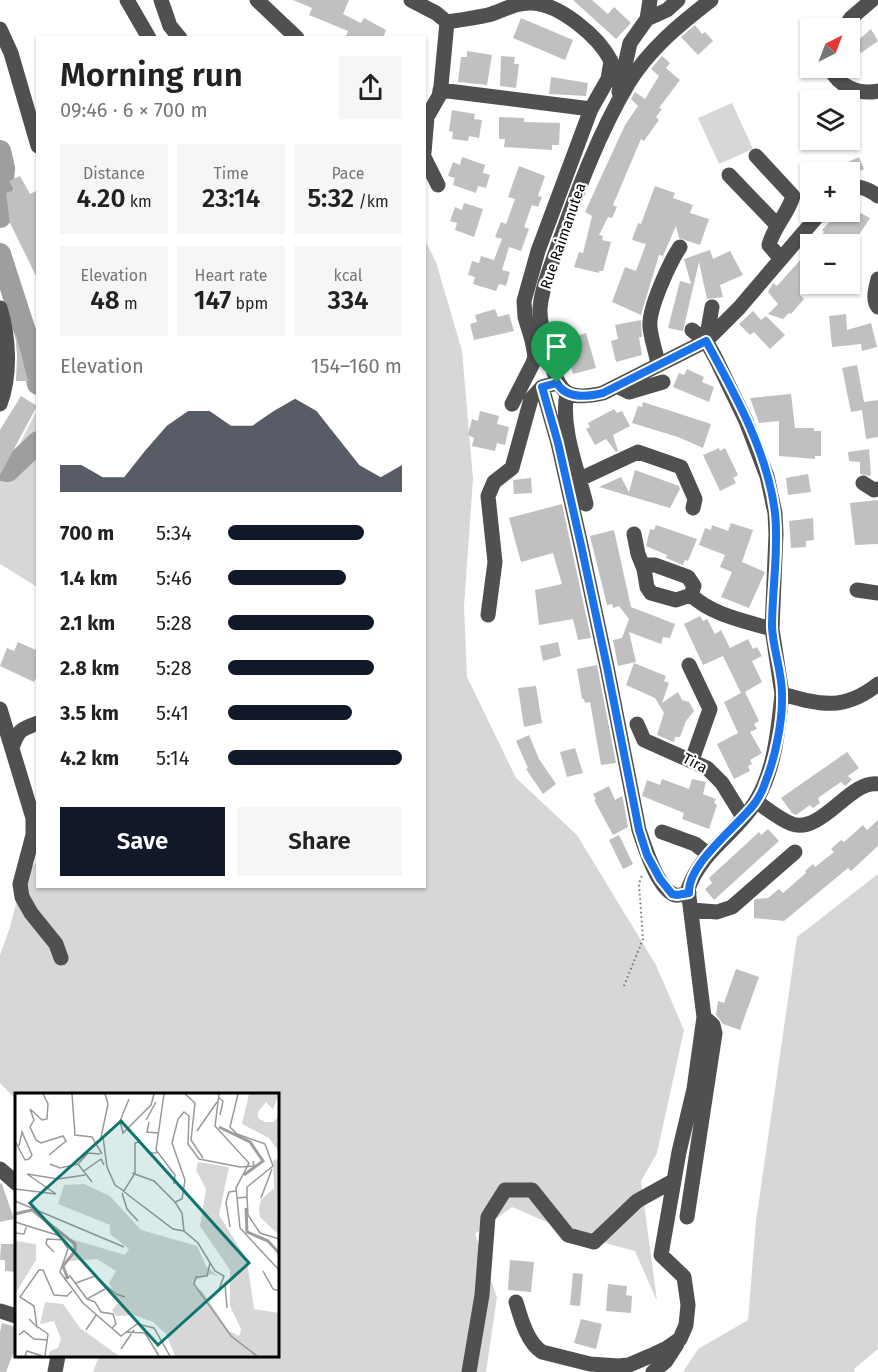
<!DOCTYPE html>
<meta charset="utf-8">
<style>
:root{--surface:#fff;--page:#f6f6f6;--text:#222;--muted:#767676;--accent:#111827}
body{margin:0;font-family:"Fira Sans",sans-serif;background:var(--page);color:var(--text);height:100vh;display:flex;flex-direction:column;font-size:22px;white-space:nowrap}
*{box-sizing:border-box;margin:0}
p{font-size:20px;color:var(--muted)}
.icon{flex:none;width:33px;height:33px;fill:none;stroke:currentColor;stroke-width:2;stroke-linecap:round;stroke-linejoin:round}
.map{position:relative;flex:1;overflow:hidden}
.panel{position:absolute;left:36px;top:36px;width:390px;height:852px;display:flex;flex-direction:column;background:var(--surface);border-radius:0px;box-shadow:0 2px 4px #0004}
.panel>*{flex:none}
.needle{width:39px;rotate:42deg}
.controls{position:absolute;left:800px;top:18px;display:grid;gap:12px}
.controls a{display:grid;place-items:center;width:60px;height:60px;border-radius:0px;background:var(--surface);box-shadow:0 2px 4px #0004;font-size:30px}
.pin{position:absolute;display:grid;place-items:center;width:51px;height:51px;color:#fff;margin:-62px -26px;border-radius:50% 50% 50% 0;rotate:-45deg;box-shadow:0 0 6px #0007}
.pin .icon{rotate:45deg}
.round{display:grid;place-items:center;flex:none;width:63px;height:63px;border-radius:0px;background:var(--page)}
.overview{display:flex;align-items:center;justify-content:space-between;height:102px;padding:0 24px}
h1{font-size:33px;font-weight:600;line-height:45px}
.metrics{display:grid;grid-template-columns:repeat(3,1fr);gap:9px;height:102px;padding:6px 24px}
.metrics div{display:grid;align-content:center;border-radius:0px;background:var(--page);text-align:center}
.metrics b{font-size:26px;font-weight:600}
.metrics small{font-size:16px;font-weight:400}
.metrics p{font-size:16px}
.chart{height:168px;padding:12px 24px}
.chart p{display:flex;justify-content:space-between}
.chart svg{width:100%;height:108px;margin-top:6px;fill:var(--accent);opacity:.7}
.button{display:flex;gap:12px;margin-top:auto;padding:12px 24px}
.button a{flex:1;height:69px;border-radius:0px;background:var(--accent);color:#fff;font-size:24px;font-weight:600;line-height:69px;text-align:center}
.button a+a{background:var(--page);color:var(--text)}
ul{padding:0 24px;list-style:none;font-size:20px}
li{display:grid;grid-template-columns:96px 72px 1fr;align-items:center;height:45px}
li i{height:15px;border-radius:8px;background:var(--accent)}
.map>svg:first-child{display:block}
.green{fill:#d7d7d7}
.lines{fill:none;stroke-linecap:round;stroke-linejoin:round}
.river{stroke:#9e9e9e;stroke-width:22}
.building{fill:#c0c0c0}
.path{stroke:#727272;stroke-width:2;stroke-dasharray:1.5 3;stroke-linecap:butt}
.minor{stroke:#505050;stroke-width:15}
.route-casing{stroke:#fff;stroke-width:12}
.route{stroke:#1a73e8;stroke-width:8}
.labels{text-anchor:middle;stroke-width:4.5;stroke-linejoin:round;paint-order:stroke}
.street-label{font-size:15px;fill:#000;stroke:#fff}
.inset-river{fill:none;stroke:#9e9e9e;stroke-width:3}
.inset-road{fill:none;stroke:#999;stroke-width:1.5}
.view{fill:#0f766e;fill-opacity:0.15;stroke:#0f766e;stroke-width:3}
.inset-edge{fill:none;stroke:#000;stroke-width:3}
</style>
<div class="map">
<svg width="878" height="1372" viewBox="0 0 878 1372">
<rect width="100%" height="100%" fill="#fff"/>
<path class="green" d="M 732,103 L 753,149 L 719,164 L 698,118 Z
M 425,240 L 436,262 L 462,351 L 473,479 L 464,606 L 467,677 L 516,778 L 577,835 L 656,965 L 684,1030 L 657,1153 L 641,1181 L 657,1301 L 635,1251 L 579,1236 L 512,1207 L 475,1234 L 497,1297 L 486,1372 L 93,1372 L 99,1356 L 278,1356 L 278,1094 L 16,1094 L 16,1100 L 0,1083 L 0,955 L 10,927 L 23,877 L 37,861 L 38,886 L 424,886 Z
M 37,402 L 37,587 L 0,564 L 0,455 L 18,447 L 37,410 Z
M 878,874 L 878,1349 L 855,1368 L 854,1372 L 683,1372 L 698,1349 L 748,1320 L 756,1221 L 797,937 Z"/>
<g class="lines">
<path class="river" d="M 0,151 L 4,168 L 0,217
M 0,254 L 32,353 L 38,384
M 0,470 L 8,471 L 38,442"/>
</g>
<path class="building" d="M 293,0 L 349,0 L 343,14 L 361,23 L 364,18 L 386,30 L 383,38 L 345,38 L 348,31 L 309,15 L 312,8 Z
M 573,0 L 592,0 L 608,14 L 614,7 L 631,23 L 616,39 Z
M 521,18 L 573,40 L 565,60 L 513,38 Z
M 695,25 L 702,34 L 705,32 L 713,41 L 698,55 L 681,37 Z
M 871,29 L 878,41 L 861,53 L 854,44 Z
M 467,51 L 492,55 L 487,85 L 458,82 L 461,57 L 467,57 Z
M 501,56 L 515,57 L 514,64 L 519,64 L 516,88 L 500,86 Z
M 662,56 L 670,63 L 666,68 L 680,80 L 659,108 L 662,109 L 656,117 L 659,120 L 644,141 L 641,139 L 613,205 L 617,207 L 612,218 L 608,217 L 599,235 L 603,236 L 602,240 L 611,242 L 603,271 L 599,271 L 599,273 L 574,267 L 579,252 L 583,253 L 592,216 L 585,212 L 625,125 L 638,106 L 631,99 L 635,92 L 645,99 L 659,76 L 651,69 Z
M 551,77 L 588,83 L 586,96 L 549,94 Z
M 452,110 L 475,114 L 474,119 L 482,120 L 479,138 L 469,136 L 468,141 L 452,139 L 453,132 L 449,131 Z
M 499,117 L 524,118 L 524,122 L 560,123 L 559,145 L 552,145 L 552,150 L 504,147 L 505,139 L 499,139 Z
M 462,157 L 485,165 L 483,173 L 490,175 L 486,188 L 478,186 L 476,193 L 453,185 L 455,178 L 448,176 L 453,162 L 460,165 Z
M 859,157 L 864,169 L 849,176 L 849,172 L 846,172 L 843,164 Z
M 519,166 L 545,176 L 538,196 L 542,197 L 538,207 L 532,205 L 524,227 L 529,229 L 521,251 L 509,247 L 502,270 L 510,272 L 506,286 L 499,284 L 496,291 L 473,284 L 475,277 L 468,275 L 472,261 L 479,263 L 481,256 L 494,260 L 502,239 L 495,237 L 501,222 L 506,224 L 515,199 L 508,197 Z
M 20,176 L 30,194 L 38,190 L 38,280 L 10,223 L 6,193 L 14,190 L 9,181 Z
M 655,186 L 675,193 L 673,198 L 693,205 L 690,213 L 709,219 L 700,245 L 679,238 L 676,226 L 663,256 L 659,255 L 641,315 L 612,302 L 625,267 L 636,271 L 646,244 L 632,240 L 638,223 L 641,224 Z
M 464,203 L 483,209 L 474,237 L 455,230 L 457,223 L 450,221 L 455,207 L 462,210 Z
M 849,207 L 870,218 L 852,246 L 844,242 L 841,244 L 814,244 L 824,232 L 822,230 L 833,218 L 838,222 L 844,212 L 849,212 Z
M 810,249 L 810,281 L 800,295 L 804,299 L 791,314 L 789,313 L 783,319 L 768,314 L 778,304 L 768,292 L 773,283 L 777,286 Z
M 710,250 L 713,259 L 730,251 L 743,275 L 720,285 L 723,297 L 707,299 L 699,262 L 683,331 L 668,328 L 680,281 L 691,284 L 684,259 Z
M 495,309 L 498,317 L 509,314 L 514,331 L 474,340 L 470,324 L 477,322 L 475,315 Z
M 753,311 L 761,320 L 766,316 L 785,335 L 770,349 L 754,332 L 750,335 L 739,324 Z
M 846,314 L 847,330 L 871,323 L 877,347 L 862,351 L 861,344 L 832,347 L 829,316 Z
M 641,320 L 642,337 L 639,337 L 642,355 L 616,362 L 611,341 L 618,339 L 615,325 Z
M 15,331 L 28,381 L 16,381 L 17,356 Z
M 586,333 L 596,368 L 573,374 L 563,340 Z
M 857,365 L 864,402 L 878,400 L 878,437 L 866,439 L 862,410 L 851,412 L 842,368 Z
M 687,369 L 704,377 L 702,382 L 714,387 L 709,402 L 673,387 L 679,373 L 684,375 Z
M 791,394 L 795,428 L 814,428 L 814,431 L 821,431 L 821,456 L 815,456 L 815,459 L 779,456 L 779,421 L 759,423 L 750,398 Z
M 21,396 L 37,406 L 0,475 L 0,430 Z
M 643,402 L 711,424 L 703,448 L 678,437 L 632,423 L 638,406 L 642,407 Z
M 614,409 L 617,413 L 622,411 L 630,426 L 613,435 L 618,451 L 616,452 L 606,439 L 595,445 L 586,429 L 590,427 L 588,423 Z
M 480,411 L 499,416 L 497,424 L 509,427 L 505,445 L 497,443 L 495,451 L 472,446 L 474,438 L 468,435 L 472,419 L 478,421 Z
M 719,448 L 720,451 L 725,448 L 738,475 L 733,478 L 736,483 L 720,491 L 703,455 Z
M 869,449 L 871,475 L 869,476 L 860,474 L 860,462 L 849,461 L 848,452 Z
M 635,470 L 679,486 L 680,489 L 670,508 L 599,487 L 621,477 L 629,492 Z
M 808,474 L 811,492 L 788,495 L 786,478 Z
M 531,478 L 532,493 L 514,494 L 513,480 Z
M 878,500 L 878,544 L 855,545 L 850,503 Z
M 562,504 L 591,638 L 578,640 L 573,619 L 539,625 L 535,590 L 562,584 L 553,553 L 521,562 L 509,518 Z
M 813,518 L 814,540 L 806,541 L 806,547 L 791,548 L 789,521 Z
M 731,523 L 753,530 L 742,562 L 765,572 L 749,608 L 721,597 L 732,572 L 720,567 L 725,555 L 699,545 L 705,528 L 711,530 L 712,525 L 728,531 Z
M 656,525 L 697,539 L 688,561 L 685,560 L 683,565 L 666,558 L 667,555 L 646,546 L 650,529 L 654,530 Z
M 614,530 L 631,607 L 675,624 L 670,638 L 663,637 L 661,644 L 629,632 L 636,662 L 618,666 L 613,640 L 622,638 L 629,619 L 619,606 L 613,608 L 612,604 L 607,605 L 590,536 Z
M 700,616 L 703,621 L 707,619 L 715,634 L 721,630 L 730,648 L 748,639 L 753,649 L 757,647 L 762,656 L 752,661 L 762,682 L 745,692 L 759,721 L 754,724 L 757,729 L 750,732 L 762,753 L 750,760 L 752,764 L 748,766 L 750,771 L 734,779 L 717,744 L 738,733 L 724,702 L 741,693 L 723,656 L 703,665 L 684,624 Z
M 18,642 L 38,651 L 38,674 L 34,682 L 0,666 L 7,648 L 14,651 Z
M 558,642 L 561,656 L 543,661 L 540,646 Z
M 634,663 L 666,676 L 664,681 L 669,683 L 662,703 L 678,692 L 682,700 L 689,702 L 694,711 L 686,721 L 680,737 L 675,737 L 674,742 L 657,735 L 664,713 L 655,698 L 626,685 Z
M 597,665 L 616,763 L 601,765 L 590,702 L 585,703 L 584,699 L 582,699 L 577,669 Z
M 536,686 L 542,723 L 524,727 L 518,688 Z
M 529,735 L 539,759 L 556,784 L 543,794 L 526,769 L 528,768 L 516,741 Z
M 575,748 L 583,773 L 567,777 L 560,752 Z
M 847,752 L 859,768 L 848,776 L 852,780 L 845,786 L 841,782 L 832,788 L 818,798 L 820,803 L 813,808 L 810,805 L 796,815 L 792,813 L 781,798 Z
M 662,779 L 689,789 L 692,779 L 706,782 L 703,794 L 716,799 L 714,803 L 717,805 L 709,829 L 682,819 L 684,813 L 642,796 L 647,780 L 660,785 Z
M 609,786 L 615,800 L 622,796 L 623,799 L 628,827 L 613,835 L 594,800 L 596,799 L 593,794 Z
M 878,820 L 878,846 L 851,871 L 848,868 L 784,921 L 754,918 L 754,900 L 756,899 L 768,898 L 779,889 L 783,893 L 806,873 L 805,871 L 813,864 L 815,867 L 834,852 L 831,849 L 841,840 L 844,842 L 863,825 L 867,830 Z
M 768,829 L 779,841 L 714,900 L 705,889 L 712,883 L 709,878 L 759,832 L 761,835 Z
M 619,835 L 633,864 L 623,869 L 609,840 Z
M 736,969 L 759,977 L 740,1030 L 723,1024 L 716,1015 L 718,1001 L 724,1003 Z
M 0,1183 L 2,1184 L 14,1219 L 0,1222 Z
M 1,1244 L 16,1244 L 16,1272 L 5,1271 L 5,1260 L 0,1260 Z
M 510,1260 L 534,1262 L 531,1292 L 508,1290 Z
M 573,1273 L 583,1274 L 580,1306 L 570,1305 Z
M 608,1284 L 627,1286 L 626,1295 L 632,1296 L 631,1313 L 606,1311 Z
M 581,1319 L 602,1324 L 596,1349 L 574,1343 Z
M 2,1323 L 16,1327 L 16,1355 L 13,1354 L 6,1372 L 0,1372 L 0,1332 Z"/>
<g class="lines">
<path class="path" d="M 624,986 L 643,939 L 639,884 L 642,875"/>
<path class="minor" d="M 127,0 L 149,38
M 161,0 L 170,26 L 180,38
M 257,0 L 297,38
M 411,0 L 436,13 L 447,22
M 711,0 C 680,24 649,49 628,84 C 599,133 578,189 559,243 C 552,264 542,286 540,308 C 539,326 547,345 551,362 C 559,394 569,401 603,393 L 706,341 L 739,308 L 821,212
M 647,19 L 667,10 L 678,0
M 447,22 C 460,20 474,18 488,15 C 503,11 515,2 532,3 C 560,4 599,37 611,61 L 608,79 L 591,109
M 844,28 L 851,18 L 872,0
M 0,29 L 11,53 L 38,146
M 830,68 C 838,86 858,95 878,91
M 440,90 L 591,109 L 538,251 L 524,301 L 525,317 L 532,340 L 545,338
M 619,92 L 630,43 L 647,19 L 650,0
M 424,153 L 427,117 L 439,96 L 441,86 L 447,22
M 756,156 L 793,196 C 788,214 774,226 769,245 L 781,259
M 424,157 L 438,185
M 729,175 L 777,225
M 849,187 C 861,186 868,189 878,196
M 878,279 C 876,288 872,299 878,307
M 0,308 C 9,337 11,375 0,404
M 692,330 L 706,341 L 715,357 L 746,421 L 767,476 L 775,513 L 776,534 L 772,629 L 782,694 C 821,705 844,711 878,684
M 706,341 L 712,307
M 658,364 C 656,352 651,339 650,327 C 648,309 670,262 680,247
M 557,383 L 542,387 L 558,443 L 581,545 L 607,667 L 639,830 C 644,845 658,890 675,895 C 679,896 684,894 689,893
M 617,386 L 629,392 L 663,382
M 567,393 C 560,427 578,471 586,504
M 512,404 L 533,363 L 535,356 L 532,340
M 580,479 L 638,452 L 681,467 L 695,499 L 693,508
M 863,483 L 874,490 L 878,489
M 634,534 L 638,554 L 644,569
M 648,565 L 655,565 L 688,577 L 694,586 L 691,595 L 676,600 L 651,593 L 647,587 L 644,569 Z
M 857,590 L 878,593
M 691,595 C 712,615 745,621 772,629
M 488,615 L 495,562 L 488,496 L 494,482 L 512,468 L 531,399 L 542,387
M 689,665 L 710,709 L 692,760
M 0,709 L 33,818 L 33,835 L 20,884 L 22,897 L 31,913 L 56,944 L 61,958
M 637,724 L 644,740 L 707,768 L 722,783 L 743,817
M 12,748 C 18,730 21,729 38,723
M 756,801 C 767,809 779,819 792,824 C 822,834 851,779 878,784
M 662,832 L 695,844 L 708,854
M 692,910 L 717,912 L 732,907 L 795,852
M 0,1169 L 16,1183
M 687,1217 L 715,1033 L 713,1025 L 704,1017
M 516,1302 C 521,1319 527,1342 542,1352 L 590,1364 L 618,1366 L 629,1365 L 650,1356 L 667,1348 L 680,1339 L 686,1325 L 688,1305 L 684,1277 L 661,1255 L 679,1152 L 694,1089 L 704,1017 L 688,889 C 702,850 736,834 756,801 C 775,769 778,730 782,694
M 0,1311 L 16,1316
M 55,1372 L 58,1356
M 469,1372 L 482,1295 L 488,1217 L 505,1190 L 532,1190 L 568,1235 L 594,1242 L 637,1201 L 673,1181
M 653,1372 L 666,1361 L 677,1344"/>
</g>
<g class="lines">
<g class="route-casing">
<path id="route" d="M 706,341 C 735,394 768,453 775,513 C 779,551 772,589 772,627 C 773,649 782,672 782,694 C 783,720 775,759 765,783 C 763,790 759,797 755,803 C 738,826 687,864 689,893 L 677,895 L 672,894 L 660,879 L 647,855 L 639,830 L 607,667 L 581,545 L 558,443 L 542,387 L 557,383 C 566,399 587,397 603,393 Z"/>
</g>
<use href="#route" class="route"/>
</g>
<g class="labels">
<g class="street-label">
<text transform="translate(563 236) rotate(-71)" y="5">Rue Raimanutea</text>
<text transform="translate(695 763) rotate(28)" y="5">Tira</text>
</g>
</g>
<g transform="translate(15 1093)">
<rect width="264" height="264" fill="#fff"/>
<path d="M 234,1 L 264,1 L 258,16 L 251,9 L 243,19 L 243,25 L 250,29 L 258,29 L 264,23 L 264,59 L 254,45 L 227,31 ZM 264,66 L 262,117 L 264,142 L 245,124 L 244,115 L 246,107 L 259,95 L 258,67 ZM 183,69 L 214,74 L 204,122 L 232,167 L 239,216 L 264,220 L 264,263 L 160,263 L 151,241 L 138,229 L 119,222 L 101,223 L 97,217 L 104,209 L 94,190 L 101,178 L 82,166 L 54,168 L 58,155 L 53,145 L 110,162 L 114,156 L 95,141 L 95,132 L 43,111 L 49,92 L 69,91 L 95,103 L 126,137 L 182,153 L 191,173 L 204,184 L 197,181 L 181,187 L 179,194 L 187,198 L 214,238 L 224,243 L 226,236 L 215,213 L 215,177 L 185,133 L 191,96 L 181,77 ZM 0,148 L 21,151 L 21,167 L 0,201 ZM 30,209 L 48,211 L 65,235 L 104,263 L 33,263 L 35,258 L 43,255 L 46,246 L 39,228 L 25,231 Z" fill="#d7d7d7"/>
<path class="inset-river" d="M 204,34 L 235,49 L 248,68 L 229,82M 231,115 L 232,139 L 253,148 L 264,160M 0,121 L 17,117 L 60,151 L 60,158 L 48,173 L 53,186"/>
<path class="inset-road" d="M 28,1 L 33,11 L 32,26 L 27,27 L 15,16 L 19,27 L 15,34 L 21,47 L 26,50 L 48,43 L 51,48 L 34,62M 57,1 L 60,42 L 77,44 L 87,61M 149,1 L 141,57 L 160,82 L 159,91M 170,1 L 180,10 L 176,47 L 188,65M 204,1 L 200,33 L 234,70 L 221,95 L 225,135 L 264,177M 203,4 L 208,8 L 205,22M 114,6 L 105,28 L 108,40 L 136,12 L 139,1M 131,27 L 141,9M 134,29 L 132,39 L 143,40M 182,38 L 202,9M 88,44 L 92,74 L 100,92 L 109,98 L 120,80 L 120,50 L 124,49 L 134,60 L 142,60M 0,48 L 10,67 L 14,66 L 17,62 L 7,39 L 4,53M 85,49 L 93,11 L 90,1M 35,71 L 45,75 L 63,71 L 73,60 L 85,61M 63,71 L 77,89M 69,78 L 86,66 L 89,72M 117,80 L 139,88 L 160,109 L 167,106 L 170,87 L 157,50 L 163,26 L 169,19 L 174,23 L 173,51 L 184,66 L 225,74 L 239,73 L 238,68M 0,96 L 41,101M 108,98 L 158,136 L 169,138M 107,100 L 112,116 L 123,128M 41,101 L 12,81 L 43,86 L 70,82M 232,104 L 233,122 L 245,140 L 264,146M 222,105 L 232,104 L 232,94 L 258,73 L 250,51 L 222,41 L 215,34 L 223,1M 246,105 L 257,76M 0,108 L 109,154M 160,109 L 167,120 L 169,138 L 183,150 L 200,178 L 209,183 L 204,196M 0,129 L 45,143 L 53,156 L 45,179 L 68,210 L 106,243 L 122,231 L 139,235 L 155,263M 215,134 L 211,109 L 214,99 L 221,98M 0,140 L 9,141 L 12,132M 39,159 L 31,151 L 32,146 L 50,147M 195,170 L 192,183 L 181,184 L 179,191 L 216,243 L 242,263M 248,178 L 258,196 L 264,198M 49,186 L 55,183 L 72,206 L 90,196M 61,190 L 80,183 L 101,201 L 110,204M 210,191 L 212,215M 72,206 L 80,209 L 86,219 L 98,221 L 101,231 L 97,235M 14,226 L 22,234 L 19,213 L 5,204 L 24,177 L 28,177 L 39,202 L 52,203 L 57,198M 23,234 L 33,241 L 30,263M 71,237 L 81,222M 111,239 L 130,240 L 144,263M 4,242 L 9,238 L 19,246 L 33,247M 106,256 L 119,237M 10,263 L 12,258 L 27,263"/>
<path class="view" d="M 106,28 L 234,170 L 143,252 L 15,110 Z"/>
<rect width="264" height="264" class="inset-edge"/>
</g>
</svg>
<div class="controls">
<a><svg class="needle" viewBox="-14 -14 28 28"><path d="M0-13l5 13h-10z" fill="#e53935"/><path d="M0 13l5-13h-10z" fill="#767676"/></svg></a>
<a><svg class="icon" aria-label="layers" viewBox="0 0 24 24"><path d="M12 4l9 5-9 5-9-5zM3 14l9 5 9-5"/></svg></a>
<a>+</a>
<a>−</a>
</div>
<div class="pin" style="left:557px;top:383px;background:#1e9e55"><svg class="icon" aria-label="arrive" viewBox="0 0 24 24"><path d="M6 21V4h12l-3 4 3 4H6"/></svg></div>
<section class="panel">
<div class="overview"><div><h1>Morning run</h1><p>09:46 · 6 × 700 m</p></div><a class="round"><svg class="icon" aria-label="share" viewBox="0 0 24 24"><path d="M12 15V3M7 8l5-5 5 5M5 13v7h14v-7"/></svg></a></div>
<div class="metrics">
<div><p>Distance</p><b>4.20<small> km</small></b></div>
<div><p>Time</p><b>23:14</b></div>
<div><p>Pace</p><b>5:32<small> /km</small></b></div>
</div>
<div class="metrics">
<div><p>Elevation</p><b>48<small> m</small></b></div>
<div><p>Heart rate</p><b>147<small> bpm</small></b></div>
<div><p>kcal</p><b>334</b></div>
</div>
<div class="chart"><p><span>Elevation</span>154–160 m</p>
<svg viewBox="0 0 160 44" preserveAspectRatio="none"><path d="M0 44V33L10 33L20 38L30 38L40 27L50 17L60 11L70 11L80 17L90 17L100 11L110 6L120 11L130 22L140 33L150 38L160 33V44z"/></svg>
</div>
<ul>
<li><b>700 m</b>5:34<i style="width:78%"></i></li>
<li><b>1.4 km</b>5:46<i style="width:68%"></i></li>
<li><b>2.1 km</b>5:28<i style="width:84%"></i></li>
<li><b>2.8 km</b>5:28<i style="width:84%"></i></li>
<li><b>3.5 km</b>5:41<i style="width:71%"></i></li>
<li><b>4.2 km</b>5:14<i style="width:100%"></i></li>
</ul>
<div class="button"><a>Save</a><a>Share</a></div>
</section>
</div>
